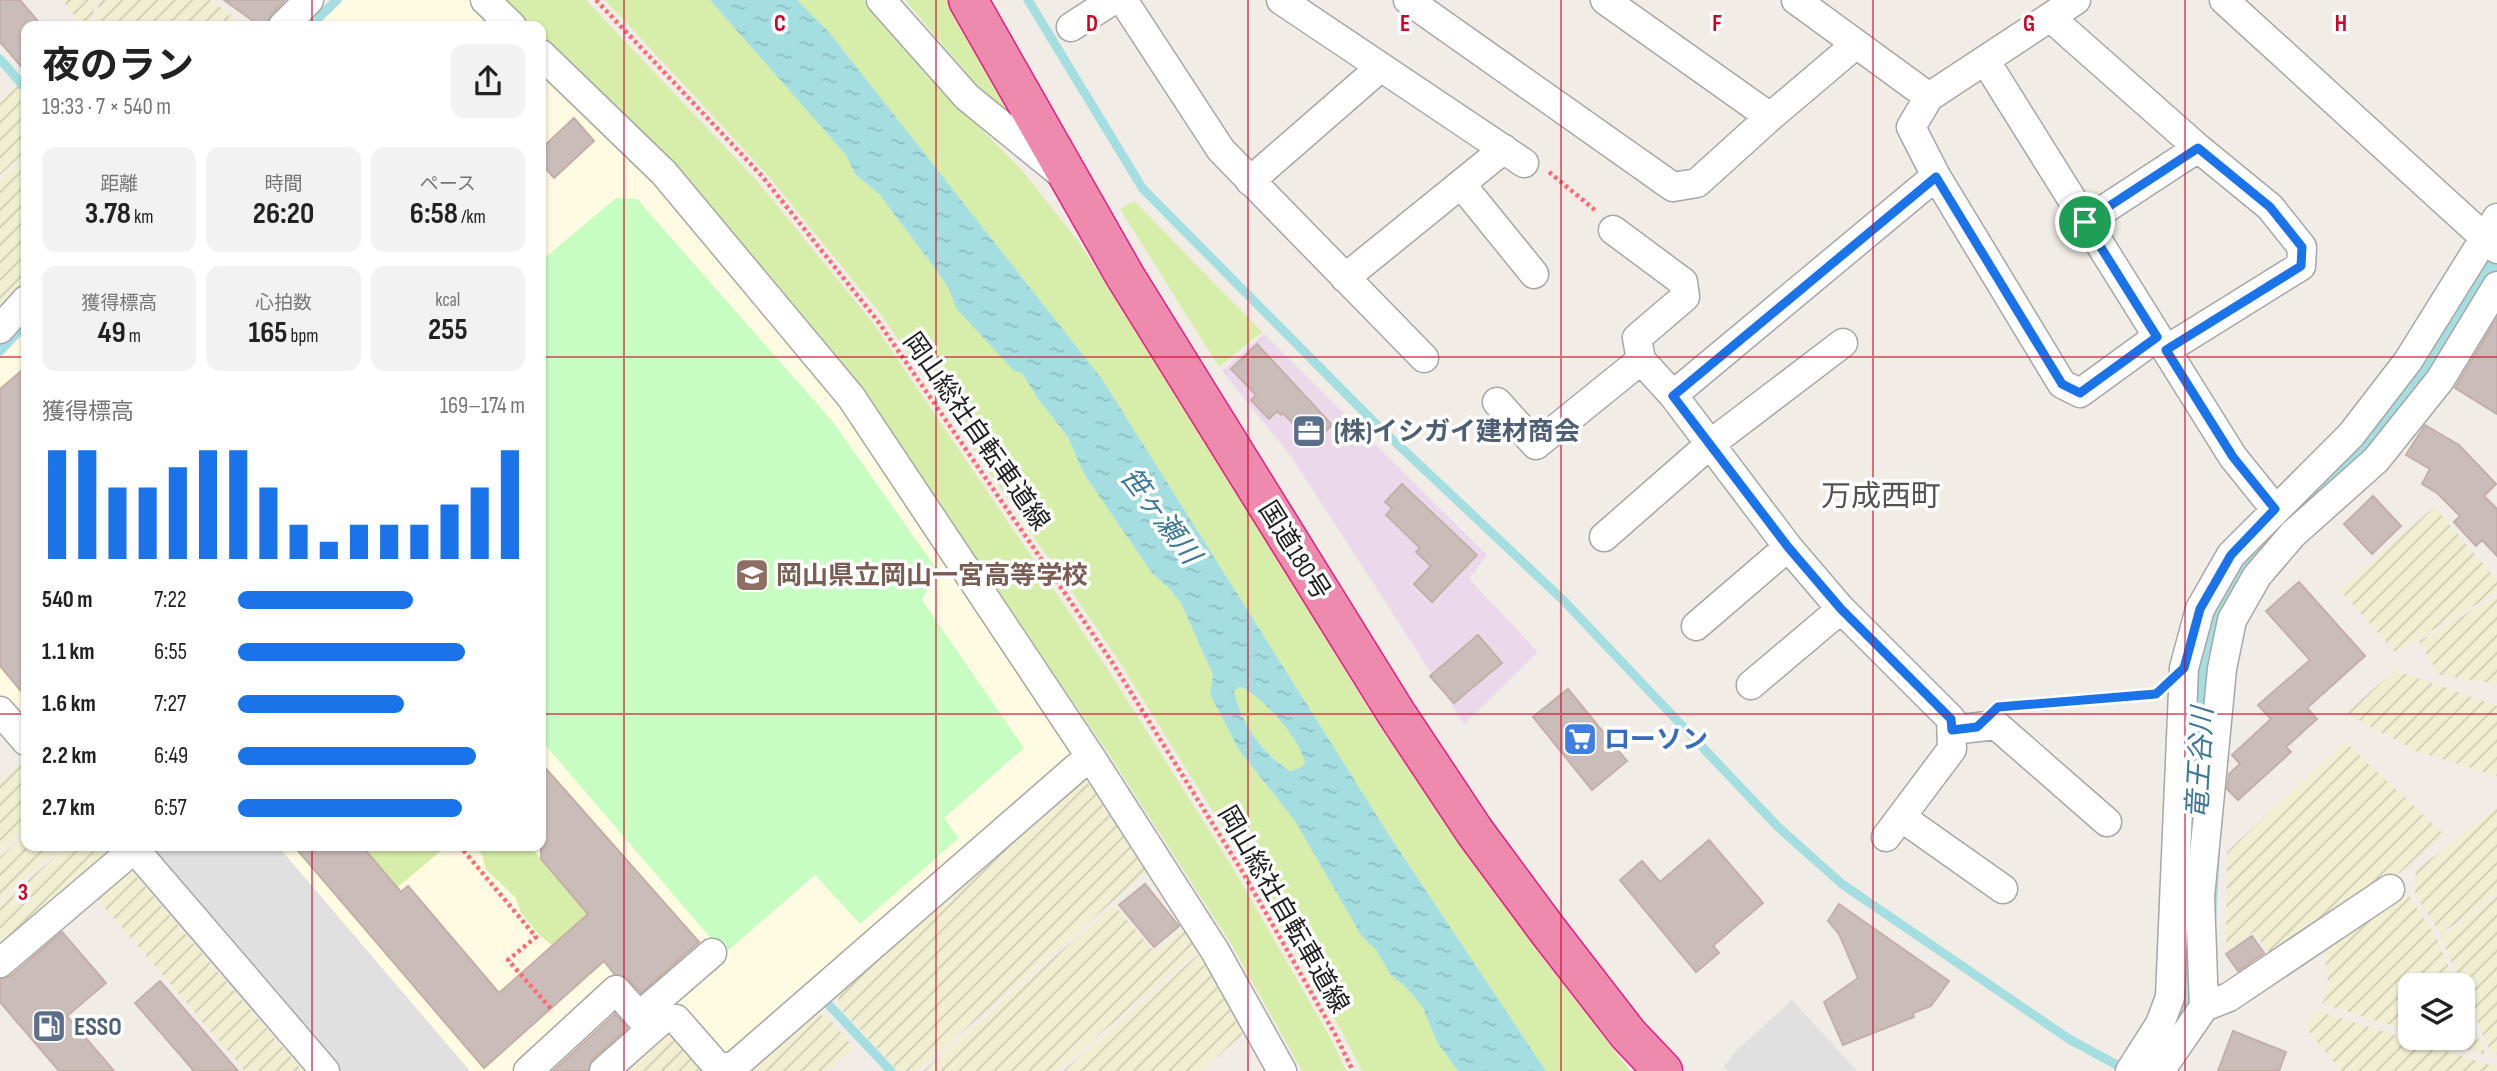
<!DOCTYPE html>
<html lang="ja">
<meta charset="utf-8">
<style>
:root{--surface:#fff;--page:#f2f2f2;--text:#222;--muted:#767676;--accent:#1a73e8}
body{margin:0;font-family:"Sofia Sans Condensed","Noto Sans JP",sans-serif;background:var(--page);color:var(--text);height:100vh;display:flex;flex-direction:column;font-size:26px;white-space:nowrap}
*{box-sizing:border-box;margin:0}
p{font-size:23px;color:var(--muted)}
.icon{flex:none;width:38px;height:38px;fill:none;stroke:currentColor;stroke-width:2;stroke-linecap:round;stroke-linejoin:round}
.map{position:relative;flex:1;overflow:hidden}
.details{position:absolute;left:21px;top:21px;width:525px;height:830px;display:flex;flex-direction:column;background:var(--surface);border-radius:14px;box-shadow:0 2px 5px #0004}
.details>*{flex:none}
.controls{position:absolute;left:2398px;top:973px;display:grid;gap:14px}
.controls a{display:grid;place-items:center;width:77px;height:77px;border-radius:14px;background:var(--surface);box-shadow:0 2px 5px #0004;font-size:35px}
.pin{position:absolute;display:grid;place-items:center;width:60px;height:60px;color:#fff;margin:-30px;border:4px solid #fff;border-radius:50%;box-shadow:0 2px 7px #0007}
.round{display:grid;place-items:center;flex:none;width:74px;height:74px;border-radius:14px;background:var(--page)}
.summary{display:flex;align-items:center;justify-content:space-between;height:119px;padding:0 21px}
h1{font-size:38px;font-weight:700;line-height:52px}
.metrics{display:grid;grid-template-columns:repeat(3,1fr);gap:10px;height:119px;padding:7px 21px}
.metrics div{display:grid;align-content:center;border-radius:14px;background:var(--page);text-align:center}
.metrics b{font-size:30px;font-weight:700}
.metrics small{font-size:19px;font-weight:400}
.metrics p{font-size:19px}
.chart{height:196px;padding:14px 21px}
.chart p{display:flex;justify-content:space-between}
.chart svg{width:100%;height:126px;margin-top:7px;stroke:var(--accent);stroke-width:6}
ul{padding:0 21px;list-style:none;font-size:23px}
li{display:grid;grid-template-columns:112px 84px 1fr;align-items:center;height:52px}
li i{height:18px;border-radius:9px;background:var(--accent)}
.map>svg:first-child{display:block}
.industrial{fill:#ebd8eb}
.education{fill:#fffae2}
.farmland{fill:url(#farmland-furrows)}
.grass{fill:#d7eeaa}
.park{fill:#c7fdc2}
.parking{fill:#e0e0e0}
.water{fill:url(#water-ripples);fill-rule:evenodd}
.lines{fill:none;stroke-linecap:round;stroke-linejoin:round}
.stream{stroke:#a4dee1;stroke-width:9}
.river{stroke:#a4dee1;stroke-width:52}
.building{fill:#cabdb9;stroke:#c4afa8;stroke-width:2}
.minor-casing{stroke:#a7a7a7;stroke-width:31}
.highway-casing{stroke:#e61d85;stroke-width:41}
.path{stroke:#ff6a74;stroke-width:4.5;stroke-dasharray:3.5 3.5;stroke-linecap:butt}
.minor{stroke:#fff;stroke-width:28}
.highway{stroke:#ed8aad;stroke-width:38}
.route-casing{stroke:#fff;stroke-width:14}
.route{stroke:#1a73e8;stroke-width:9}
.grid{fill:none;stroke:#d10024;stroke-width:2;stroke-opacity:0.55}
.labels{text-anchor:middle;stroke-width:7;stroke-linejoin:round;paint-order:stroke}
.street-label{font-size:26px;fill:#202020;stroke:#fff}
.service-label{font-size:26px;font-weight:bold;fill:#4e5e75;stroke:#fff;text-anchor:start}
.education-label{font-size:26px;font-weight:bold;fill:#785e54;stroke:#fff;text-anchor:start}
.shop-label{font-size:26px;font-weight:bold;fill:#366cbe;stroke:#fff;text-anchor:start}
.water-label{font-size:28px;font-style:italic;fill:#3b7896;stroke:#fff}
.quarter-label{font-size:30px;fill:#535353;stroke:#fff}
.grid-label{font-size:23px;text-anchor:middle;font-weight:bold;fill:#d10024;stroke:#fff;stroke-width:7;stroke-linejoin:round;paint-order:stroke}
</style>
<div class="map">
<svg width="2497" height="1071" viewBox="0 0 2497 1071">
<defs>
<pattern id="farmland-furrows" width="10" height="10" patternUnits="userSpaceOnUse" patternTransform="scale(1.75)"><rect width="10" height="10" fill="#f1eed1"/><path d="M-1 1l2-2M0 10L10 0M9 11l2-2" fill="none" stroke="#ceccb3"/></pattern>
<pattern id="water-ripples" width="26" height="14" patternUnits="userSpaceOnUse" patternTransform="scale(1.75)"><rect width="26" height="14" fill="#a4dee1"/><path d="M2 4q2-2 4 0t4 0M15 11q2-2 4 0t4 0" fill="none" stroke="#8dbec1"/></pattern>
</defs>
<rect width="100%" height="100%" fill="#f1ece6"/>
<path class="industrial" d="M 1264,334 L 1487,555 L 1469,579 L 1538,652 L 1464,724 L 1291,456 L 1222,371 Z"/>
<path class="education" d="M 344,0 L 474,0 L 502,26 L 317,26 Z
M 541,64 L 659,177 L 846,400 L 1081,750 L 724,1060 L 664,1006 L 590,1071 L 335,1071 L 141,845 L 541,845 Z
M 26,331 L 26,729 L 0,699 L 0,359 Z"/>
<path class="farmland" d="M 62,0 L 95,0 L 92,26 L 83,26 Z
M 99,0 L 210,0 L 245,26 L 95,26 Z
M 17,85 L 26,96 L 26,151 L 0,175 L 0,101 Z
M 26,156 L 26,279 L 0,308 L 0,180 Z
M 2434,507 L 2497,580 L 2497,592 L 2395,652 L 2340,590 Z
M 2497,596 L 2497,684 L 2439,675 L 2419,641 Z
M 2395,670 L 2497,706 L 2497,776 L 2416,751 L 2346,713 Z
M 2345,742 L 2445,835 L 2398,874 L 2271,954 L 2253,932 L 2226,951 L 2227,852 Z
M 21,764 L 26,769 L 26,830 L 0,852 L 0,782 Z
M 1076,783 L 1090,784 L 1149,870 L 917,1071 L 898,1071 L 838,1006 L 839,992 Z
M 2497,808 L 2497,893 L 2441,934 L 2415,895 L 2416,870 Z
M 26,834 L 26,845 L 63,845 L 0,900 L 0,857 Z
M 68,845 L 103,845 L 112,855 L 0,949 L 0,905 Z
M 128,867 L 303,1071 L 245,1071 L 94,895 Z
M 2405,890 L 2436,937 L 2456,985 L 2410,985 L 2410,1031 L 2323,1004 L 2328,982 L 2323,943 Z
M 2497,896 L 2497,1055 L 2490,1051 L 2441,937 Z
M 1114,905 L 1155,953 L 1185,927 L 1197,951 L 1057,1071 L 923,1071 Z
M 1199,954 L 1243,1034 L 1201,1071 L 1063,1071 Z
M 2462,1000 L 2486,1055 L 2430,1038 L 2462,1038 Z
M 2318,1011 L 2497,1067 L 2497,1071 L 2341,1071 L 2310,1033 L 2306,1022 Z
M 814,1015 L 827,1016 L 854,1048 L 828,1071 L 750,1071 Z
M 666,1034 L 676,1038 L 706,1071 L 624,1071 Z"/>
<path class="grass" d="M 506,0 L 586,0 L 757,181 L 873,323 L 1105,665 L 1236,873 L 1331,1039 L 1346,1071 L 1302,1071 L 1231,944 L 1110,756 L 859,389 L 676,169 L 541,35 L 541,26 L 532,26 Z
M 605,0 L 710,0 L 846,155 L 855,174 L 879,194 L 934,267 L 949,289 L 956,308 L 1022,373 L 1038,399 L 1068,437 L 1084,474 L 1152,573 L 1169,588 L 1181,603 L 1213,675 L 1210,694 L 1239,750 L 1295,821 L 1361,935 L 1376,950 L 1390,974 L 1407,988 L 1423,1008 L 1437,1042 L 1458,1071 L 1362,1071 L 1342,1032 L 1248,868 L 1117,658 L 882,316 L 765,172 Z
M 797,0 L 864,0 L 954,102 L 1021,169 L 1078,241 L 1153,354 L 1376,721 L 1457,841 L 1533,945 L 1630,1071 L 1546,1071 L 1389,835 L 1102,379 L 829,32 Z
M 905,0 L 953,0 L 1024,122 L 1001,109 L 977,86 Z
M 1134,201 L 1262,332 L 1219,367 L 1120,209 Z
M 1240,686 C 1264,699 1300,737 1305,764 L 1300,768 L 1291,771 C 1261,752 1242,725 1234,691 Z
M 361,845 L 448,845 L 398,887 Z
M 529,845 L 588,913 L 552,945 L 539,935 L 521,913 L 515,897 L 486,870 L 482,855 L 474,846 Z"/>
<path class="park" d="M 616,198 L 637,199 L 833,422 L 938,571 L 922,600 L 1024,748 L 944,818 L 959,838 L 860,924 L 815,875 L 724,954 L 541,740 L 541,261 Z"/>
<path class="parking" d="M 147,845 L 277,845 L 470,1071 L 341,1071 Z
M 1792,1000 L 1857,1071 L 1729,1071 L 1724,1067 L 1736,1051 Z"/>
<path class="water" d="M 710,0 L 797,0 L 829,32 L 1102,379 L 1389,835 L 1546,1071 L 1458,1071 L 1437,1042 L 1423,1008 L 1407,988 L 1390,974 L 1376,950 L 1361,935 L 1295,821 L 1239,750 L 1210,694 L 1213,675 L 1181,603 L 1169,588 L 1152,573 L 1084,474 L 1068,437 L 1038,399 L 1022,373 L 1014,371 L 956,308 L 949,289 L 934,267 L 879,194 L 855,174 L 846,155 ZM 1240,686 C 1264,699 1300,737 1305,764 L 1300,768 L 1290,771 C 1261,752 1242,725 1234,691 Z"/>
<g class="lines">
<path class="stream" d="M 1028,0 L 1143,189 L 1373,421 L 1564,601 L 1777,826 L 1842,884 L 2069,1039 L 2128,1071
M 310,26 L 337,0
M 0,59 L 26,89
M 0,351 L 26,323
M 828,1004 L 891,1071"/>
<path class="river" d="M 2145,1071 L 2177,1021 L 2187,977 L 2204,665 L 2219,612 L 2246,567 L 2284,524 L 2366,451 L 2430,367 L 2497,251"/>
</g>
<path class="building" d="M 0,0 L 20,0 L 42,26 L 26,26 L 26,72 L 0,42 Z
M 224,0 L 285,0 L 271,15 L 267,26 L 260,26 Z
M 574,118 L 594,141 L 554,178 L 541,163 L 541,149 Z
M 2497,318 L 2497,414 L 2455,388 Z
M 1257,344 L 1332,425 L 1312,444 L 1283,413 L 1281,415 L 1277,411 L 1269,419 L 1251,400 L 1256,395 L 1231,369 Z
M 26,367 L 26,697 L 0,666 L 0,389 Z
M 2425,425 L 2459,445 L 2496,484 L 2484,496 L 2497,509 L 2497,556 L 2482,540 L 2476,546 L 2454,522 L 2460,516 L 2437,493 L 2422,484 L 2430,469 L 2406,455 Z
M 1402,484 L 1477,555 L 1432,602 L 1414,584 L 1431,566 L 1416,552 L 1420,548 L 1386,515 L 1392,508 L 1385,502 Z
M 2373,496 L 2401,526 L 2372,554 L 2344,524 Z
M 2299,582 L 2365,656 L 2307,708 L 2317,719 L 2286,747 L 2291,752 L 2238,800 L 2227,789 L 2229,774 L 2240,764 L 2232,755 L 2271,719 L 2258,705 L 2310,660 L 2266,611 Z
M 1478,635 L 1502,663 L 1454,703 L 1430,676 Z
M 1568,689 L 1627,761 L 1592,790 L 1533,717 Z
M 541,763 L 699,942 L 641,993 L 628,979 L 614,974 L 604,961 L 484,1068 L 293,845 L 361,845 L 401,892 L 408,886 L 499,993 L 588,914 L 541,859 Z
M 1709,840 L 1763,903 L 1713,946 L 1719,953 L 1696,972 L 1620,880 L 1642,861 L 1660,882 Z
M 1145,884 L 1179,926 L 1154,947 L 1119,905 Z
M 1839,904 L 1949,981 L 1931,1006 L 1913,1013 L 1914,1017 L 1843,1045 L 1824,1002 L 1858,978 L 1839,934 L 1828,921 Z
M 62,932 L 106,983 L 67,1016 L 114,1071 L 59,1071 L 0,1002 L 0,979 L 11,976 Z
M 2252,936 L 2264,953 L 2238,971 L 2226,954 Z
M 160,981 L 238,1071 L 194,1071 L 135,1003 Z
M 615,1014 L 628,1028 L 593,1059 L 588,1071 L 553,1071 Z
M 2233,1031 L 2286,1052 L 2279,1071 L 2218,1071 Z"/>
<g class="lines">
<g class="minor-casing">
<path id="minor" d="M 485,0 L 512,26
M 881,0 L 967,97 L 1059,172
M 1123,0 L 1221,150 L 1424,358
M 1281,0 L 1524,163
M 1408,0 L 1673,187 L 1697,183 L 1770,117 L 1855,45
M 1605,0 L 1770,117
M 1796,0 L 1929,97 L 2076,0
M 2224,0 L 2497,249
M 2051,18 L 2198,148 L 2270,207 L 2302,247 L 2301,266 L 2166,350
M 283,26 L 309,0
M 1071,27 L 1113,0
M 541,54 L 664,173 L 851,397 L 1090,756 L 1215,951 L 1282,1071
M 1985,60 L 2233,457 L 2275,509
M 1936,176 L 2062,384 L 2080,393 L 2157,337
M 1250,181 L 1381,67
M 1461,184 L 1534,274
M 2085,222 L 2198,148
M 1613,230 L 1683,282 L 1685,297 L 1637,338 L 1641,360
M 1345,278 L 1504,149
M 0,329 L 26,300
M 1497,402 L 1536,445 L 1641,360 L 1673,395
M 1604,537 L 1709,445 L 1843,343
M 1696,626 L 1788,547
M 1751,685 L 1841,609
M 0,711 L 26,741
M 1952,730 L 1996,725 L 2107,822
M 1901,817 L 2003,889
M 1886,837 L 1952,749 L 1951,719 L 1841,609 L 1788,547 L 1673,395 L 1936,176 L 1911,127 L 1929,97
M 131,845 L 325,1071
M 0,963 L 134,849
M 2204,1007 L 2229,997 L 2390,889
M 528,1071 L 616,990 L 639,1016 L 712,953
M 604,1071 L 664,1018 L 676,1019 L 718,1067 L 733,1067 L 1090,756
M 2130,1071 L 2160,1024 L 2170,997 L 2184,668 L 2200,609 L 2231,555 L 2351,435 L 2408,361 L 2497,218
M 2160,1071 L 2204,1007 L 2200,897 L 2222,669 L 2232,620 L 2257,576 L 2293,534 L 2376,460 L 2440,380 L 2497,286"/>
</g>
<g class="highway-casing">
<path id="highway" d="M 968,0 L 1125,276 L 1396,713 L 1475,832 L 1549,932 L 1628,1034 L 1663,1071"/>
</g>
<path class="path" d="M 596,0 L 762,176 L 877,320 L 1112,662 L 1242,871 L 1336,1036 L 1353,1071
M 1549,172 L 1596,211
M 2015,706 L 2156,694
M 459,845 L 536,937 L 508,960 L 553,1011"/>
<use href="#minor" class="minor"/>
<use href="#highway" class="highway"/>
</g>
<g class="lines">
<g class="route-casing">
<path id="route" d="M 2198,148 L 2270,207 L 2302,247 L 2301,266 L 2166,350 L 2233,457 L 2275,509 L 2231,555 L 2200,609 L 2184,668 L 2156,694 L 1998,707 L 1977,727 L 1952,730 L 1951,719 L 1841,609 L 1788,547 L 1673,396 L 1936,177 L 2062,384 L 2080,393 L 2157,337 L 2085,222 Z"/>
</g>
<use href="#route" class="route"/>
</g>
<path class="grid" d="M 312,0 L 312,26M 624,0 L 624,1071M 936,0 L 936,1071M 1248,0 L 1248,1071M 1561,0 L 1561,1071M 1873,0 L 1873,1071M 2185,0 L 2185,1071M 0,357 L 26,357M 541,357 L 2497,357M 0,714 L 26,714M 541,714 L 2497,714M 312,845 L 312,1071"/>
<defs>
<g id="office-square" transform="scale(1.75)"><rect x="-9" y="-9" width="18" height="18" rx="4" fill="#5c6f8a" stroke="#fff"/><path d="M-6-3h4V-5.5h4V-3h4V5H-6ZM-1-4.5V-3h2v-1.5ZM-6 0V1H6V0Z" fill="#fff"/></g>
<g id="school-square" transform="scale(1.75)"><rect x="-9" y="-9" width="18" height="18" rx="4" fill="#8d6e63" stroke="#fff"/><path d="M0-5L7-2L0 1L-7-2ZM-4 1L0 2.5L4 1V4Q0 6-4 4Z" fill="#fff"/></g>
<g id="supermarket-square" transform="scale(1.75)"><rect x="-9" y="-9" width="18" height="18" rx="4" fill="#3f7fe0" stroke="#fff"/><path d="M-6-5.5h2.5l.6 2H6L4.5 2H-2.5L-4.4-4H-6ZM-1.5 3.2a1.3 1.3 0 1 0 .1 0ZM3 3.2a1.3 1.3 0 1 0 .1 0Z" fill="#fff"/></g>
<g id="fuel-square" transform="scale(1.75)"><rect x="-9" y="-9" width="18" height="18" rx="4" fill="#5c6f8a" stroke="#fff"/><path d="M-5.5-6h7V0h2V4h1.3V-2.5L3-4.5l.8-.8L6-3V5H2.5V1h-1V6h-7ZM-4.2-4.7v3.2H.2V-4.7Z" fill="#fff"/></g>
</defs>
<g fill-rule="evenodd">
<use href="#office-square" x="1309" y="431"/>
<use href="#school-square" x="752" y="575"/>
<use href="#supermarket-square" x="1580" y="739"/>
<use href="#fuel-square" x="49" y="1026"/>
</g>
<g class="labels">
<g class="street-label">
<text transform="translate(977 431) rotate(55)" y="9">岡山総社自転車道線</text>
<text transform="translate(1295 550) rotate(58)" y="9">国道180号</text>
<text transform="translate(1284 909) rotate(60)" y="9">岡山総社自転車道線</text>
</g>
<g class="service-label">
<text x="1334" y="440">(株)イシガイ建材商会</text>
<text x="74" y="1035">ESSO</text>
</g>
<g class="education-label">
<text x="776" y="584">岡山県立岡山一宮高等学校</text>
</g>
<g class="shop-label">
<text x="1604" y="748">ローソン</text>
</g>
<g class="water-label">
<text transform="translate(1161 515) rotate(53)" y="10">笹ヶ瀬川</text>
<text transform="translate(2199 763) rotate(-87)" y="10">竜王谷川</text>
</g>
<g class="quarter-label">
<text x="1881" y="506">万成西町</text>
</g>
</g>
<g class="grid-label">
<text x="780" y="31">C</text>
<text x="1092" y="31">D</text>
<text x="1405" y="31">E</text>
<text x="1717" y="31">F</text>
<text x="2029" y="31">G</text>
<text x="2341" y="31">H</text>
<text x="23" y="900">3</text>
</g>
</svg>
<div class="controls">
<a><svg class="icon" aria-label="layers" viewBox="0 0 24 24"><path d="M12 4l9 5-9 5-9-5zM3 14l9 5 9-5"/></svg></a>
</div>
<div class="pin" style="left:2085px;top:222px;background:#1e9e55"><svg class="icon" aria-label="arrive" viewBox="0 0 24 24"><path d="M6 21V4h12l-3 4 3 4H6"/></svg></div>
<section class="details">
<div class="summary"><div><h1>夜のラン</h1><p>19:33 · 7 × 540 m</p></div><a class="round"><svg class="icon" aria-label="share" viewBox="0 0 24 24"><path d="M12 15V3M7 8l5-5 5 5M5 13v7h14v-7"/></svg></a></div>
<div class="metrics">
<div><p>距離</p><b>3.78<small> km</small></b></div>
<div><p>時間</p><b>26:20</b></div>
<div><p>ペース</p><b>6:58<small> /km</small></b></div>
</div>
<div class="metrics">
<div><p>獲得標高</p><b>49<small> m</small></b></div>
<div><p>心拍数</p><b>165<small> bpm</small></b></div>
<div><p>kcal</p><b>255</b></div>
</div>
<div class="chart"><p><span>獲得標高</span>169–174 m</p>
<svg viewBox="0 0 160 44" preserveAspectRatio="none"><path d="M5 44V6M15 44V6M25 44V19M35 44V19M45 44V12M55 44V6M65 44V6M75 44V19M85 44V32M95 44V38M105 44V32M115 44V32M125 44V32M135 44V25M145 44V19M155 44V6"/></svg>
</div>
<ul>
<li><b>540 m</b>7:22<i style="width:61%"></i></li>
<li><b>1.1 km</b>6:55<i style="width:79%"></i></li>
<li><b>1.6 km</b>7:27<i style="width:58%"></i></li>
<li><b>2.2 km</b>6:49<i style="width:83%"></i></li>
<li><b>2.7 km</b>6:57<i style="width:78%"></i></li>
</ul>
</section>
</div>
